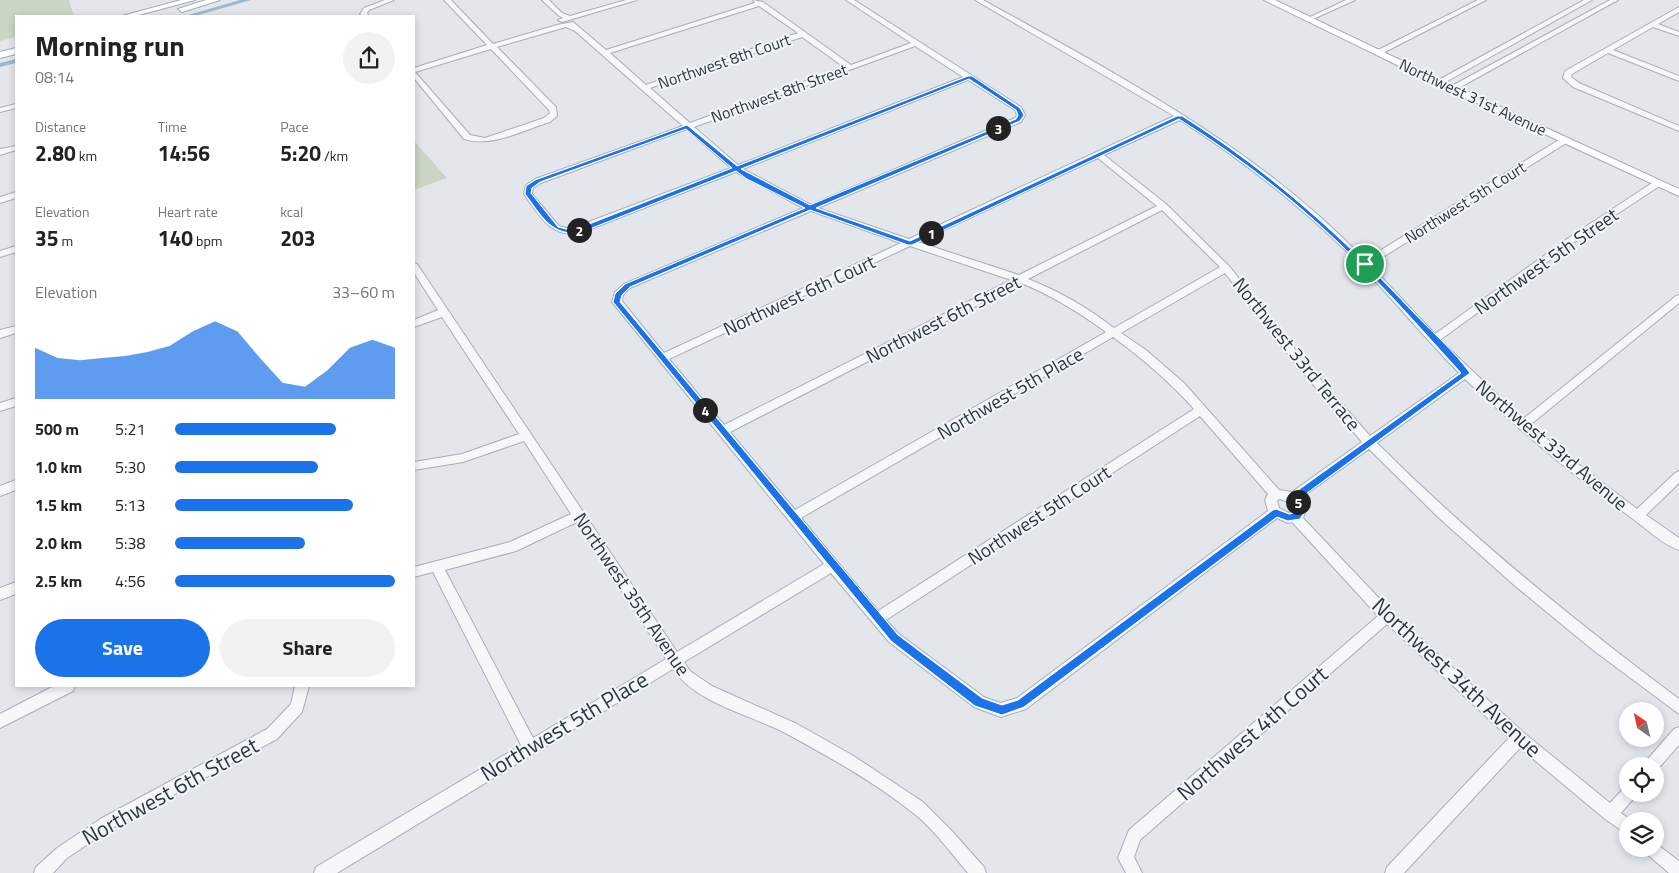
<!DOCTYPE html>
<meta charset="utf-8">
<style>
:root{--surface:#fff;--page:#f2f2f2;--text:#222;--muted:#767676;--accent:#1a73e8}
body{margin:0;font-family:"Titillium Web",sans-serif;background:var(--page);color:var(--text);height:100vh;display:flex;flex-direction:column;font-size:19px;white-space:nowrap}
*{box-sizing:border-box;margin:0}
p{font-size:16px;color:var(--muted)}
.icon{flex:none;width:28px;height:28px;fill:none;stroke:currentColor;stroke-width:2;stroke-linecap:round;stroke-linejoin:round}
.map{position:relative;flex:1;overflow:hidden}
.drawer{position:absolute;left:15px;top:15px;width:400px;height:672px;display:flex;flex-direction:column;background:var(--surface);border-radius:0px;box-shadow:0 2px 8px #0003}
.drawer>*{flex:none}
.needle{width:32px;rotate:326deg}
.controls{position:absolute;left:1619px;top:702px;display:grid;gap:10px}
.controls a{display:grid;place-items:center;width:45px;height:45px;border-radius:50%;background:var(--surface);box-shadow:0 2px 8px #0003;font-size:25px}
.pin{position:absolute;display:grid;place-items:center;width:42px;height:42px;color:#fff;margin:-21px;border:2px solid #fff;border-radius:50%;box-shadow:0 1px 5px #0007}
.km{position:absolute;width:25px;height:25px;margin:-12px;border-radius:50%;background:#222;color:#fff;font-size:14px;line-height:25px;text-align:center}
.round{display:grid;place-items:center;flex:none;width:52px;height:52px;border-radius:26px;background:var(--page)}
.head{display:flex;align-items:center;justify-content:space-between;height:85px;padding:0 20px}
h1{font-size:28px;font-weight:700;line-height:38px}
.metrics{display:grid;grid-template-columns:repeat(3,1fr);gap:8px;height:85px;padding:5px 20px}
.metrics div{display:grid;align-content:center}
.metrics b{font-size:21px;font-weight:700}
.metrics small{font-size:14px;font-weight:400}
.metrics p{font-size:14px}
.chart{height:140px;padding:10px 20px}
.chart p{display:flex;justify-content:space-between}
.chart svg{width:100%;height:90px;margin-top:5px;fill:var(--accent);opacity:.7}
.action{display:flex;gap:10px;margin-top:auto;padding:10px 20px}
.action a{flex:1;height:58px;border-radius:30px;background:var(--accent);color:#fff;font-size:20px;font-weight:700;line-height:58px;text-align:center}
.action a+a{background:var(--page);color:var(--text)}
ul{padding:0 20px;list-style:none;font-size:16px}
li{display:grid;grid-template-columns:80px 60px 1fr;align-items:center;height:38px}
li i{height:12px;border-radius:6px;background:var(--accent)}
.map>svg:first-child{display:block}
.green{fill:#cad6c3}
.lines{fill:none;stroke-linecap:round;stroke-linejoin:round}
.canal{fill:#9cb9cd;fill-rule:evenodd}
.minor-casing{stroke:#a7aeb7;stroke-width:2}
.major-casing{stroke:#a1adb8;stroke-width:2}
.minor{fill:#f6f7f9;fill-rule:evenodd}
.major{fill:#fff;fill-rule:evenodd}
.route{fill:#1a73e8;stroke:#fff;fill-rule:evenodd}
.labels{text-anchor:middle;stroke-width:4;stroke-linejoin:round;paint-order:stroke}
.far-street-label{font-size:16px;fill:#293645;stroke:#f3f6f9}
.street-label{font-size:19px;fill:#293645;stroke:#f3f6f9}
.near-street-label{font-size:22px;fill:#293645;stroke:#f3f6f9}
</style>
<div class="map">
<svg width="1679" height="873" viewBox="0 0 1679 873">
<rect width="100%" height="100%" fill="#e3e7ec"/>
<path class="green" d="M 0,0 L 69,0 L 74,16 L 16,16 L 16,37 L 0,41 Z
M 414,141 L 447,178 L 414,190 Z"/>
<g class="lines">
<path class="canal" d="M 240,0 L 251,0 L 195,16 L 185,16 Z
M 16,59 L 16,63 L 0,67 L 0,63 Z"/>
<g class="minor-casing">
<path id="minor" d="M 385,0 L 394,0 L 369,10 L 367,13 L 369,16 L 362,16 L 360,14 L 364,8 Z
M 444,0 L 451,0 L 493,44 L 557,25 L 573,22 L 606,50 L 755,3 L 753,0 L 763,2 L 851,65 L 911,43 L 846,0 L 854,0 L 1021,107 L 1025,115 L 1021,122 L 818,208 L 909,239 L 1174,116 L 975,0 L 983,0 C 1118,75 1257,147 1365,260 L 1562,138 L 1568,138 L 1568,142 L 1370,265 L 1435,334 L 1570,237 L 1655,181 L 1661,181 L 1661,185 L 1576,241 L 1440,340 L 1523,419 L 1676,296 L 1679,295 L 1679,303 L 1530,425 L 1573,460 L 1637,509 L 1675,473 L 1679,471 L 1679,483 L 1646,515 L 1679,538 L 1679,550 C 1663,545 1643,526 1629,516 C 1571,474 1517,428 1465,379 L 1377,443 C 1471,537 1573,620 1679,699 L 1679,714 L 1593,650 L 1514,585 L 1438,517 L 1369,449 L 1301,498 L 1306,510 L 1303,518 L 1392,612 L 1524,733 L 1610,803 L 1623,789 L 1628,787 L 1628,794 L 1635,794 L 1633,799 L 1621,813 L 1632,821 L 1628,821 L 1628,835 L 1605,819 L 1520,748 L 1404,873 L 1385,873 L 1387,867 L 1509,738 L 1387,624 L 1140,840 L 1134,857 L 1142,873 L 1126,873 L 1118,858 L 1129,830 L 1378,616 L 1292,522 L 1288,523 L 1277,518 L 1026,709 L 1001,717 L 974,707 L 889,642 L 831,573 L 684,662 L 690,671 L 712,686 L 797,724 L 852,755 L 923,802 L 951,830 L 984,867 L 986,873 L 968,873 C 950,852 933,828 912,812 C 874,782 831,758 789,735 C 753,715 696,704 673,669 L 337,873 L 314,873 L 316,867 L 521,745 L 433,572 L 414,577 L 414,567 L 510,542 L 571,514 L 524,441 L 463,462 L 414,470 L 414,462 L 462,454 L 519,434 L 442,317 L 414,327 L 414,320 L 438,310 L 414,273 L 414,263 L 417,264 L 677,652 L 824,564 L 612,302 L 615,292 L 624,284 L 803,208 L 736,172 L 583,232 C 552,240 540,217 524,194 L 526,185 L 535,179 L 683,126 L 575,31 L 566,27 L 497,47 L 556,107 L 557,116 L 550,122 C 523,130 492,148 464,139 L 414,78 L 414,68 L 487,45 ZM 759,6 L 798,33 L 646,85 L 610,53 ZM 802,37 L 844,67 L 690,123 L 650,88 ZM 915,46 L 963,77 L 738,165 L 694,127 ZM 491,49 L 549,110 L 550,113 L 544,118 L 485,138 L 470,135 L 415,72 ZM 968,80 L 1015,110 L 1017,115 L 1015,118 L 811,205 L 743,169 ZM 1180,120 C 1237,157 1292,199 1342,247 C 1383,287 1419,332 1459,373 L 1370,436 L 1301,357 L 1229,266 L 1166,204 L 1104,155 ZM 687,129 L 731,168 L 570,229 L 559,226 L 532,194 L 533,188 L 541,183 ZM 1098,158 L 1157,206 L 1019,275 L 918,242 ZM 1162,210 L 1220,267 L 1114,328 C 1088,308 1059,291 1028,279 ZM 811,211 L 901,243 L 664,353 L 622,301 L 623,295 L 630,288 ZM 910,246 L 1011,280 L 724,425 L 669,359 ZM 1225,273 L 1294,362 L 1362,442 L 1292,492 L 1279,490 L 1184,383 L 1146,350 L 1121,333 ZM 1021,283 C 1051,295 1080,313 1106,332 L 795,510 L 730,432 ZM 1113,337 C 1143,359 1170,382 1194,409 L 878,611 L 801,518 ZM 1200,416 L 1268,494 L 1265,500 L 1268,511 L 1017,698 L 1001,703 L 984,697 L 899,634 L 886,620 ZM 1280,499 L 1291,503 L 1294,511 L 1289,513 L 1279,508 L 1277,500 ZM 577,522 L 666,659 L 533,738 L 445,570 L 516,551 Z
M 542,0 L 549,0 L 562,13 L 570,16 L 626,0 L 637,0 L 562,22 L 558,20 L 563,18 L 558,15 Z
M 1346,0 L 1355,0 L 1311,20 L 1306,19 Z
M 1478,0 L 1486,0 L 1381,54 L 1374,52 Z
M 1584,0 L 1592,0 L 1442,84 L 1435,82 Z
M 1610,0 L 1618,0 L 1455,90 L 1448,88 Z
M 1679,7 L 1679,12 L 1658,24 L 1679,32 L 1679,36 L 1653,27 L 1613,50 L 1679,76 L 1679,81 L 1608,53 L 1572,74 L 1571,77 L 1579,83 L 1679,126 L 1679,131 L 1573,87 L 1563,78 L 1565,71 Z
M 16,104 L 16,108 L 0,112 L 0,108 Z
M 16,146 L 16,150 L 0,155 L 0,149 Z
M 16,192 L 16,198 L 0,203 L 0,197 Z
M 16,246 L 16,252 L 0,257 L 0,251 Z
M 16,326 L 16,333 L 0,338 L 0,330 Z
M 16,398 L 16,406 L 0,411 L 0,403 Z
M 16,480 L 16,490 L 0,496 L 0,486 Z
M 16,582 L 16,594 L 0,600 L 0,588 Z
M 54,686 L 75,686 L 73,691 L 0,728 L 0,714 Z
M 295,686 L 309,686 L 302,712 L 277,739 L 112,828 L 67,858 L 53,873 L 34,873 L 36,867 L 57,848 L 102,818 L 267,729 L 291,704 Z
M 1679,727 L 1679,745 L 1656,771 L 1655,766 L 1644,766 L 1646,761 L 1674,729 Z
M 1655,843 L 1679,861 L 1679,873 L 1669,873 L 1647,854 L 1644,849 L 1655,849 Z"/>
</g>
<g class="major-casing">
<path id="major" d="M 181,0 L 195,0 L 135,16 L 122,16 Z
M 206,0 L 220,0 L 182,12 L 178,9 Z
M 1264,0 L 1275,0 L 1442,80 L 1679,189 L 1679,196 L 1436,84 Z
M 16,48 L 16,54 L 0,58 L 0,52 Z"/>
</g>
<use href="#minor" class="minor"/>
<use href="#major" class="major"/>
</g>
<path class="route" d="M 968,76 L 972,76 L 1020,108 L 1024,115 L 1020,121 L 816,208 L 910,241 L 1177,116 L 1182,116 C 1268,170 1343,237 1413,312 C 1432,332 1454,351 1470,373 L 1299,499 L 1304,504 L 1305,511 L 1300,519 L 1288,521 L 1277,517 L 1024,707 L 1002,715 L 975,706 L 891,641 L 613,302 L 615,294 L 625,284 L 805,208 L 747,179 L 736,171 L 582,232 C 552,238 541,215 525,194 L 526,186 L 535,180 L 687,125 L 737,166 ZM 969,79 L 1016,110 L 1018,115 L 1016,119 L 810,205 L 741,169 ZM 1179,119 C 1246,161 1308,210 1363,267 C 1397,301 1429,338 1461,373 L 1290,496 L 1289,498 L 1296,508 L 1294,513 L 1289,514 L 1276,509 L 1273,510 L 1018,700 L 1002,705 L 982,698 L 898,635 L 620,302 L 622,295 L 630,287 L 810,210 L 908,245 L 912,245 ZM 686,129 L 732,168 L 579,228 L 570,230 L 558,227 L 531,193 L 532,188 L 540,182 Z"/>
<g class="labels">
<g class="far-street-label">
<text transform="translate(724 61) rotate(-19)" y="6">Northwest 8th Court</text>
<text transform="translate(779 93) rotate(-20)" y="6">Northwest 8th Street</text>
<text transform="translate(1473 97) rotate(25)" y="6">Northwest 31st Avenue</text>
<text transform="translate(1465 202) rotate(-32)" y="6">Northwest 5th Court</text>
</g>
<g class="street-label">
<text transform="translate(1546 261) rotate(-35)" y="7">Northwest 5th Street</text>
<text transform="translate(799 295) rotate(-25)" y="7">Northwest 6th Court</text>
<text transform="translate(943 319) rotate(-27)" y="7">Northwest 6th Street</text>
<text transform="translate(1297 354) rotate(51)" y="7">Northwest 33rd Terrace</text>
<text transform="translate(1010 393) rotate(-30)" y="7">Northwest 5th Place</text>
<text transform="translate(1552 445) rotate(40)" y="7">Northwest 33rd Avenue</text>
<text transform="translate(1039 515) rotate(-33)" y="7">Northwest 5th Court</text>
<text transform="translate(632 594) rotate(56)" y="7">Northwest 35th Avenue</text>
</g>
<g class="near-street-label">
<text transform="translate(1457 677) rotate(43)" y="8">Northwest 34th Avenue</text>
<text transform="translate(564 726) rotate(-31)" y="8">Northwest 5th Place</text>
<text transform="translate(1252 733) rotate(-41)" y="8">Northwest 4th Court</text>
<text transform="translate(170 791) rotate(-29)" y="8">Northwest 6th Street</text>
</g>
</g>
</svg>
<div class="controls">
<a><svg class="needle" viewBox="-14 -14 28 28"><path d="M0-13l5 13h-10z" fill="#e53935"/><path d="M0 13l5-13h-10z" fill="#767676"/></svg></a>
<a><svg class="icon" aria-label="locate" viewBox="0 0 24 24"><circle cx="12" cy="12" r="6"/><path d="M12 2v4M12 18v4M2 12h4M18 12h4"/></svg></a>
<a><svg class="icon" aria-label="layers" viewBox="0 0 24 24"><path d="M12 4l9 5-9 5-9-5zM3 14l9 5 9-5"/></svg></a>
</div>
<div class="pin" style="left:1365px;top:264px;background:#1e9e55"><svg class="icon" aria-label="arrive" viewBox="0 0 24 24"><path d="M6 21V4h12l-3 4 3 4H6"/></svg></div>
<b class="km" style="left:931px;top:233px">1</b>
<b class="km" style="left:579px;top:230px">2</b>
<b class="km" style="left:998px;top:128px">3</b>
<b class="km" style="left:705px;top:410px">4</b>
<b class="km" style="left:1298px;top:502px">5</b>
<section class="drawer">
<div class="head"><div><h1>Morning run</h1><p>08:14</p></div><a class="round"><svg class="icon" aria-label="share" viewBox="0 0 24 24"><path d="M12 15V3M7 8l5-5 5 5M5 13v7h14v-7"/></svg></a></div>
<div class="metrics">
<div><p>Distance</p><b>2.80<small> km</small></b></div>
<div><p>Time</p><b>14:56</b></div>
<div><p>Pace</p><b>5:20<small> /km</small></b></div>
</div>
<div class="metrics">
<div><p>Elevation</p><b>35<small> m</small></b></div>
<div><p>Heart rate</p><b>140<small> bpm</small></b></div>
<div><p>kcal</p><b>203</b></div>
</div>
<div class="chart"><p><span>Elevation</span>33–60 m</p>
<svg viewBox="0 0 160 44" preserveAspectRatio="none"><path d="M0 44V19L10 24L20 25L30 24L40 23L50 21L60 18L70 11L80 6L90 11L100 24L110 36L120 38L130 30L140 19L150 15L160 19V44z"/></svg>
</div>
<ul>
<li><b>500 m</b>5:21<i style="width:73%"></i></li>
<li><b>1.0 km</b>5:30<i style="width:65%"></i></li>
<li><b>1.5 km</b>5:13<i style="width:81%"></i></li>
<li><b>2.0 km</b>5:38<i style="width:59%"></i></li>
<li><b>2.5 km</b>4:56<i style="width:100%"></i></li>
</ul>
<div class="action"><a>Save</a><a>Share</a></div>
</section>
</div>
